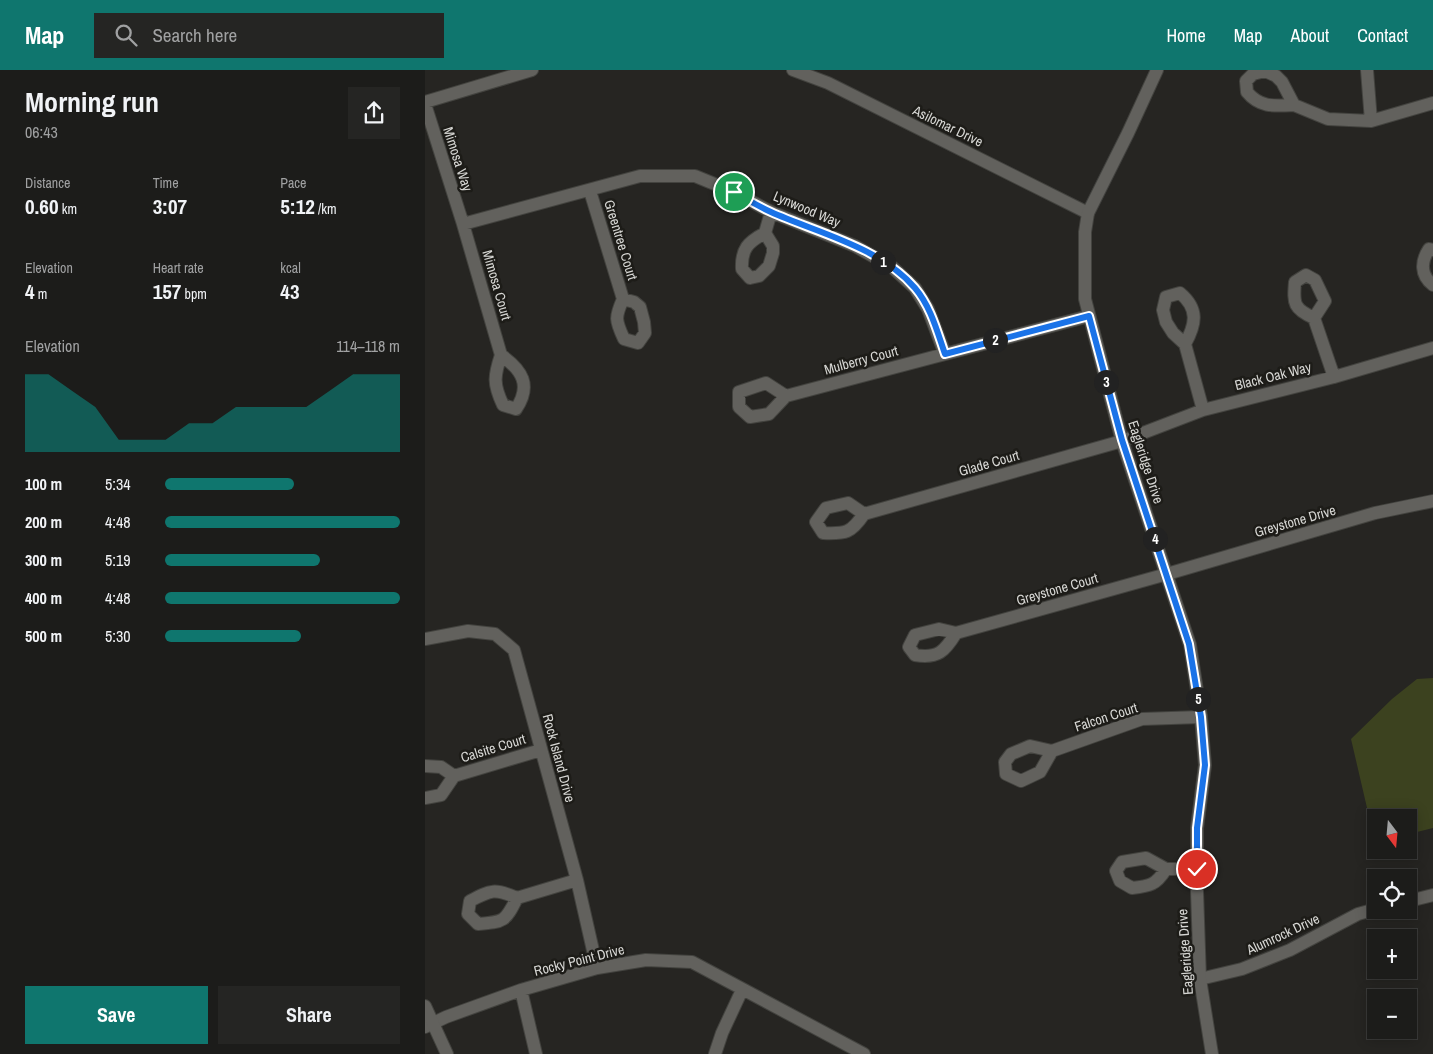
<!DOCTYPE html>
<meta charset="utf-8">
<style>
:root{--surface:#1c1c1a;--page:#252523;--text:#f1f3f6;--muted:#a0a1a2;--line:#3a3a39;--accent:#0f766e}
body{margin:0;font-family:"Archivo Narrow",sans-serif;background:var(--page);color:var(--text);height:100vh;display:flex;flex-direction:column;font-size:19px;white-space:nowrap}
*{box-sizing:border-box;margin:0}
p{font-size:16px;color:var(--muted)}
.icon{flex:none;width:28px;height:28px;fill:none;stroke:currentColor;stroke-width:2;stroke-linecap:round;stroke-linejoin:round}
.map{position:relative;flex:1;overflow:hidden}
.side{display:flex;flex-direction:column;background:var(--surface);width:425px}
.side>*{flex:none}
.needle{width:32px;rotate:164deg}
.tools{position:absolute;left:942px;top:739px;display:grid;gap:10px}
.tools a{display:grid;place-items:center;width:50px;height:50px;border-radius:0px;background:var(--surface);box-shadow:0 2px 12px #0003,0 0 0 1px var(--line);font-size:25px}
.pin{position:absolute;display:grid;place-items:center;width:42px;height:42px;color:#fff;margin:-21px;border:2px solid #fff;border-radius:50%;box-shadow:0 1px 5px #0007}
.km{position:absolute;width:25px;height:25px;margin:-12px;border-radius:50%;background:#222;color:#fff;font-size:14px;line-height:25px;text-align:center}
.round{display:grid;place-items:center;flex:none;width:52px;height:52px;border-radius:0px;background:var(--page)}
.overview{display:flex;align-items:center;justify-content:space-between;height:85px;padding:0 25px}
h1{font-size:28px;font-weight:700;line-height:38px}
.figures{display:grid;grid-template-columns:repeat(3,1fr);gap:8px;height:85px;padding:5px 25px}
.figures div{display:grid;align-content:center}
.figures b{font-size:21px;font-weight:700}
.figures small{font-size:14px;font-weight:400}
.figures p{font-size:14px}
.chart{height:140px;padding:10px 25px}
.chart p{display:flex;justify-content:space-between}
.chart svg{width:100%;height:90px;margin-top:5px;fill:var(--accent);opacity:.7}
.primary-button{display:flex;gap:10px;margin-top:auto;padding:10px 25px}
.primary-button a{flex:1;height:58px;border-radius:0px;background:var(--accent);color:#fff;font-size:20px;font-weight:700;line-height:58px;text-align:center}
.primary-button a+a{background:var(--page);color:var(--text)}
ul{padding:0 25px;list-style:none;font-size:16px}
li{display:grid;grid-template-columns:80px 60px 1fr;align-items:center;height:38px}
li i{height:12px;border-radius:6px;background:var(--accent)}
header{display:flex;align-items:center;gap:30px;box-sizing:border-box;height:70px;padding:0 25px;background:var(--accent);color:#fff}
header strong{font-size:24px}
nav{display:flex;gap:28px;margin-inline-start:auto;font-size:18px}
.search{width:350px;height:45px;background:var(--page);display:flex;align-items:center;gap:12px;box-sizing:border-box;padding:0 18px;border-radius:0px;color:var(--muted);font-size:19px}
main{display:flex;flex:1;min-height:0}
.map>svg:first-child{display:block}
.pitch{fill:#3c421f}
.lines{fill:none;stroke-linecap:round;stroke-linejoin:round}
.street-casing{stroke:#43433f;stroke-width:14}
.secondary-casing{stroke:#43433f;stroke-width:14}
.street{stroke:#62615d;stroke-width:12}
.secondary{stroke:#62615d;stroke-width:12}
.route-casing{stroke:#fff;stroke-width:10}
.route{stroke:#1a73e8;stroke-width:6}
.labels{text-anchor:middle;stroke-width:5;stroke-linejoin:round;paint-order:stroke}
.street-label{font-size:14px;fill:#d7d7d4;stroke:#1d1c18}
</style>
<header>
<strong>Map</strong>
<div class="search"><svg class="icon" aria-label="search" viewBox="0 0 24 24"><circle cx="10" cy="10" r="6"/><path d="M15 15l6 6"/></svg>Search here</div>
<nav><a>Home</a><a>Map</a><a>About</a><a>Contact</a></nav>
</header>
<main>
<section class="side">
<div class="overview"><div><h1>Morning run</h1><p>06:43</p></div><a class="round"><svg class="icon" aria-label="share" viewBox="0 0 24 24"><path d="M12 15V3M7 8l5-5 5 5M5 13v7h14v-7"/></svg></a></div>
<div class="figures">
<div><p>Distance</p><b>0.60<small> km</small></b></div>
<div><p>Time</p><b>3:07</b></div>
<div><p>Pace</p><b>5:12<small> /km</small></b></div>
</div>
<div class="figures">
<div><p>Elevation</p><b>4<small> m</small></b></div>
<div><p>Heart rate</p><b>157<small> bpm</small></b></div>
<div><p>kcal</p><b>43</b></div>
</div>
<div class="chart"><p><span>Elevation</span>114–118 m</p>
<svg viewBox="0 0 160 44" preserveAspectRatio="none"><path d="M0 44V6L10 6L20 14L30 22L40 38L50 38L60 38L70 30L80 30L90 22L100 22L110 22L120 22L130 14L140 6L150 6L160 6V44z"/></svg>
</div>
<ul>
<li><b>100 m</b>5:34<i style="width:55%"></i></li>
<li><b>200 m</b>4:48<i style="width:100%"></i></li>
<li><b>300 m</b>5:19<i style="width:66%"></i></li>
<li><b>400 m</b>4:48<i style="width:100%"></i></li>
<li><b>500 m</b>5:30<i style="width:58%"></i></li>
</ul>
<div class="primary-button"><a>Save</a><a>Share</a></div>
</section>
<div class="map">
<svg width="1008" height="984" viewBox="0 0 1008 984">
<rect width="100%" height="100%" fill="#262522"/>
<path class="pitch" d="M 1008,608 L 1008,758 L 984,764 L 984,748 L 951,748 L 951,757 L 946,755 L 926,669 L 967,629 L 992,609 Z"/>
<g class="lines">
<g class="street-casing">
<path id="street" d="M 368,0 L 403,13 L 663,143
M 942,0 L 946,51
M 0,32 L 107,0
M 0,34 L 38,154 L 76,285 C 69,306 68,314 78,335 L 91,339 C 107,315 97,300 76,285
M 869,35 C 850,36 835,38 822,22 L 821,11 L 828,4 L 840,1 L 851,6 L 857,12 L 869,35 L 903,49 L 946,51 L 1008,33
M 165,121 L 198,229 C 190,247 190,250 199,269 L 213,273 L 220,263 L 219,252 L 215,237 L 209,232 L 198,229
M 38,154 L 215,106 L 270,106 L 309,122 L 346,142 L 430,176 L 467,197 L 490,218 L 503,239 L 520,284
M 340,163 L 348,176 L 348,183 L 344,196 L 334,206 L 325,208 L 317,199 C 316,179 323,172 340,163 L 346,142
M 1008,180 L 1004,179 C 996,191 995,205 1008,215
M 889,248 L 900,231 L 890,210 L 881,205 L 870,212 C 868,234 869,239 889,248 L 909,307
M 760,274 C 771,254 774,239 755,223 L 741,227 L 738,240 L 741,252 L 748,263 L 760,274 L 778,340
M 361,326 L 341,313 L 314,322 L 314,337 L 325,347 L 344,344 L 361,326 L 664,246
M 439,444 L 423,433 L 401,438 L 391,452 L 398,463 C 421,464 426,463 439,444 L 697,371 L 778,340 L 909,307 L 1008,278
M 531,563 C 520,581 513,589 490,585 L 484,577 L 490,565 L 514,559 L 531,563 L 742,504 L 950,443 L 1008,431
M 0,569 L 43,561 L 70,564 L 89,580 L 152,810 L 172,898
M 627,681 L 615,702 L 596,711 L 581,704 L 580,692 L 586,684 L 605,676 L 627,681 L 717,649 L 776,647
M 0,696 L 16,697 L 29,706
M 0,728 L 16,725 L 29,706 L 116,680
M 741,799 C 731,815 725,816 707,818 L 695,811 L 691,801 L 697,792 L 721,788 L 741,799 L 772,799
M 92,828 C 80,852 79,852 53,854 L 43,844 L 45,831 C 66,820 70,818 92,828 L 152,810
M 984,831 L 1008,825
M 775,909 L 817,899 L 865,880 L 933,844 L 951,839
M 96,920 L 111,984
M 0,957 L 21,947 L 96,920 L 172,898 L 221,890 L 267,892 L 439,984
M 290,984 L 297,963 L 317,920"/>
</g>
<g class="secondary-casing">
<path id="secondary" d="M 732,0 L 703,63 L 663,143 L 660,162 L 660,229 L 697,371 L 765,575 L 776,647 L 780,695 L 772,758 L 772,821 L 775,909 L 787,984
M 0,936 L 22,984"/>
</g>
<use href="#street" class="street"/>
<use href="#secondary" class="secondary"/>
</g>
<g class="lines">
<g class="route-casing">
<path id="route" d="M 309,122 C 321,129 333,136 346,142 C 393,163 455,177 490,218 C 506,237 512,261 520,284 L 664,246 L 697,370 L 764,574 L 776,647 L 780,695 L 772,758 L 772,799"/>
</g>
<use href="#route" class="route"/>
</g>
<g class="labels">
<g class="street-label">
<text transform="translate(523 56) rotate(26)" y="5">Asilomar Drive</text>
<text transform="translate(33 89) rotate(72)" y="5">Mimosa Way</text>
<text transform="translate(382 139) rotate(23)" y="5">Lynwood Way</text>
<text transform="translate(196 170) rotate(73)" y="5">Greentree Court</text>
<text transform="translate(72 215) rotate(74)" y="5">Mimosa Court</text>
<text transform="translate(436 290) rotate(-15)" y="5">Mulberry Court</text>
<text transform="translate(848 306) rotate(-14)" y="5">Black Oak Way</text>
<text transform="translate(721 392) rotate(72)" y="5">Eagleridge Drive</text>
<text transform="translate(564 393) rotate(-16)" y="5">Glade Court</text>
<text transform="translate(870 451) rotate(-16)" y="5">Greystone Drive</text>
<text transform="translate(632 519) rotate(-16)" y="5">Greystone Court</text>
<text transform="translate(681 647) rotate(-18)" y="5">Falcon Court</text>
<text transform="translate(68 678) rotate(-17)" y="5">Calsite Court</text>
<text transform="translate(134 688) rotate(75)" y="5">Rock Island Drive</text>
<text transform="translate(858 864) rotate(-25)" y="5">Alumrock Drive</text>
<text transform="translate(760 882) rotate(-94)" y="5">Eagleridge Drive</text>
<text transform="translate(154 890) rotate(-14)" y="5">Rocky Point Drive</text>
</g>
</g>
</svg>
<div class="tools">
<a><svg class="needle" viewBox="-14 -14 28 28"><path d="M0-13l5 13h-10z" fill="#e53935"/><path d="M0 13l5-13h-10z" fill="#a0a1a2"/></svg></a>
<a><svg class="icon" aria-label="locate" viewBox="0 0 24 24"><circle cx="12" cy="12" r="6"/><path d="M12 2v4M12 18v4M2 12h4M18 12h4"/></svg></a>
<a>+</a>
<a>−</a>
</div>
<div class="pin" style="left:309px;top:122px;background:#1e9e55"><svg class="icon" aria-label="arrive" viewBox="0 0 24 24"><path d="M6 21V4h12l-3 4 3 4H6"/></svg></div>
<div class="pin" style="left:772px;top:799px;background:#d93025"><svg class="icon" aria-label="check" viewBox="0 0 24 24"><path d="M5 12l5 5 9-10"/></svg></div>
<b class="km" style="left:458px;top:192px">1</b>
<b class="km" style="left:570px;top:270px">2</b>
<b class="km" style="left:681px;top:312px">3</b>
<b class="km" style="left:730px;top:469px">4</b>
<b class="km" style="left:773px;top:629px">5</b>
</div>
</main>
